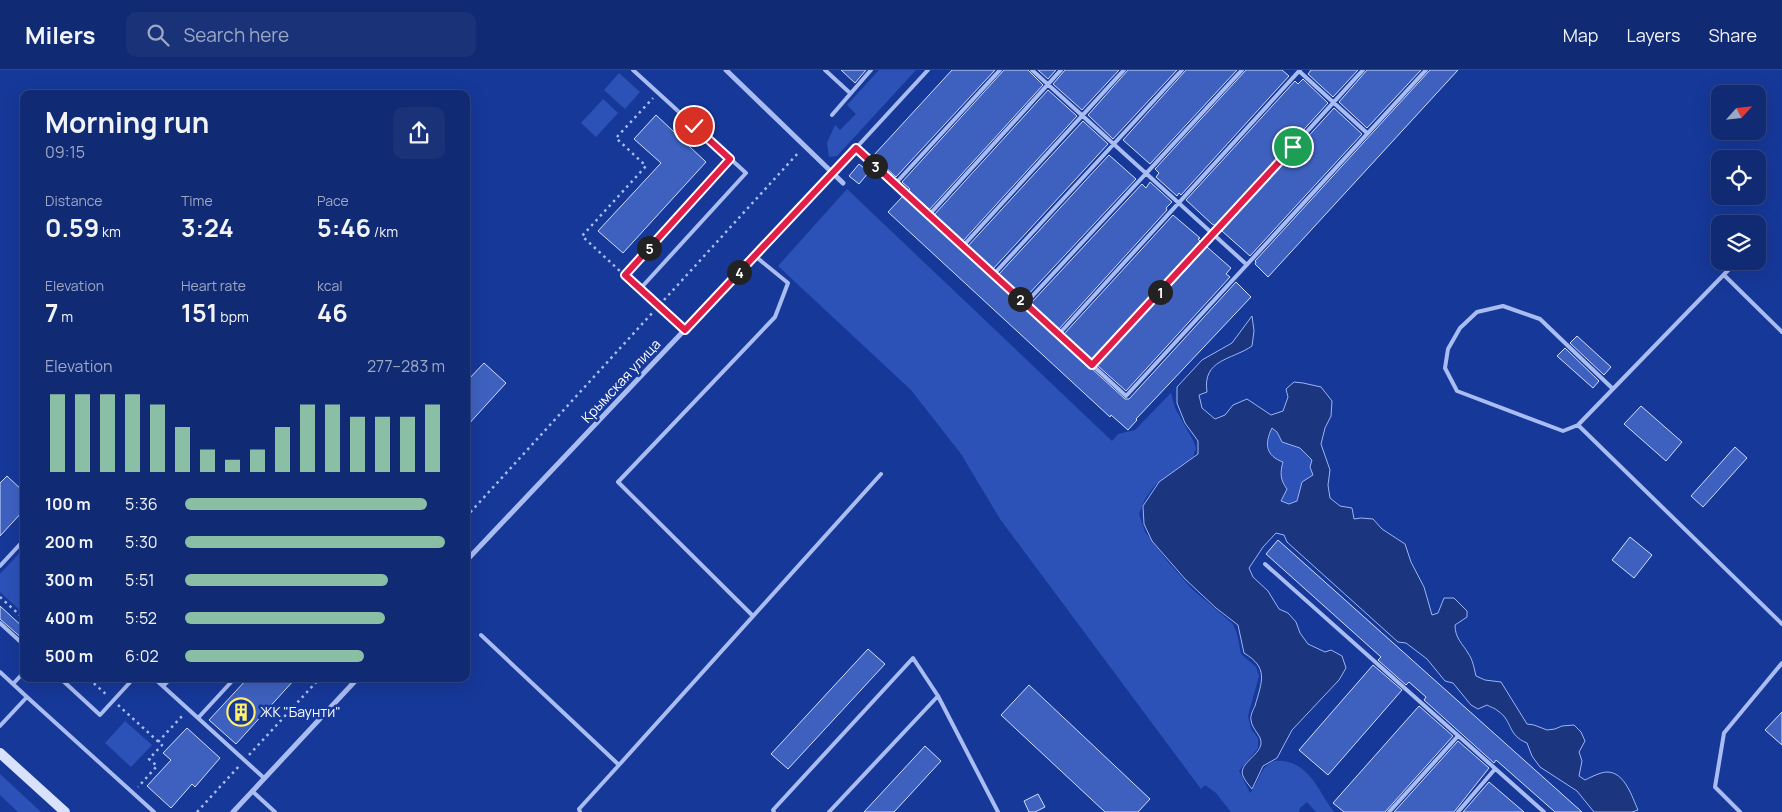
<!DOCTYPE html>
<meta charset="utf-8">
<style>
:root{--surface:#102a73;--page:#193278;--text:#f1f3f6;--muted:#9ca7c4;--line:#304685;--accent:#8abfa5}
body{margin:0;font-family:Manrope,sans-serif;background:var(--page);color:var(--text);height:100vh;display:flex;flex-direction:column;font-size:19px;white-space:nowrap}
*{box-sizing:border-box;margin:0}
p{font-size:16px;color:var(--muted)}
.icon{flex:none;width:28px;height:28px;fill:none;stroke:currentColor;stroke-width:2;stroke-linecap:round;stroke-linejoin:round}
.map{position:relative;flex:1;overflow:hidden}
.panel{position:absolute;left:20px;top:20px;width:450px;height:592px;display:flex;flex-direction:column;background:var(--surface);border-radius:10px;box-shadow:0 5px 20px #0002,0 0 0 1px var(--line)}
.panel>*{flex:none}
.needle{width:32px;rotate:63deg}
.controls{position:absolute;left:1711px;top:15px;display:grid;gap:10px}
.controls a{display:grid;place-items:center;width:55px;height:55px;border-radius:10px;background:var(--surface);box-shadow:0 5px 20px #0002,0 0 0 1px var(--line);font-size:25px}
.pin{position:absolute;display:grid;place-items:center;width:42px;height:42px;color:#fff;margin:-21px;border:2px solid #fff;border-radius:50%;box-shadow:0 1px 5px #0007}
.km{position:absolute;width:25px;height:25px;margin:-12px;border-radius:50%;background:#222;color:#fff;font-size:14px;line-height:25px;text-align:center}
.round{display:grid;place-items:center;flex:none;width:52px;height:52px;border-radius:10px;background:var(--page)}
.summary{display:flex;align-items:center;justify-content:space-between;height:85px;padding:0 25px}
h1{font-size:28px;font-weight:700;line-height:38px}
.stats{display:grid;grid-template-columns:repeat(3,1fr);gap:8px;height:85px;padding:5px 25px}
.stats div{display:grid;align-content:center}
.stats b{font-size:25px;font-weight:700}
.stats small{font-size:14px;font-weight:400}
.stats p{font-size:14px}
.chart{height:140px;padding:10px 25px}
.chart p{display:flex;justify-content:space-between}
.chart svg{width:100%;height:90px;margin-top:5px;stroke:var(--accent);stroke-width:6}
ul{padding:0 25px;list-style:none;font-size:16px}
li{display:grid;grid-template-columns:80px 60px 1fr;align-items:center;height:38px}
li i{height:12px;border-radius:6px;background:var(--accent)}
header{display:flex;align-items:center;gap:30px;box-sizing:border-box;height:70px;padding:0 25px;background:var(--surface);border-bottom:1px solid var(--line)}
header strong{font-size:24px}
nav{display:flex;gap:28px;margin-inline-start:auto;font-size:18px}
.search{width:350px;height:45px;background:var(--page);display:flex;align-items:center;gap:12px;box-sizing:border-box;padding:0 18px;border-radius:10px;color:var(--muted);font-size:19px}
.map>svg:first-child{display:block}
.green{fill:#2c52b8}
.water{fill:#1b357f;stroke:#9cb5f5;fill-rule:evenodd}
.building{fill:#3e61c0;stroke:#d1ddfc}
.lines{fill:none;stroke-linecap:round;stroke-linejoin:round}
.path{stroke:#aabdf2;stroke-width:2.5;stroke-dasharray:2.5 4;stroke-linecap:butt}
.lane{stroke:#aabdf2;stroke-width:4}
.street{stroke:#aabdf2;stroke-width:5}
.secondary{stroke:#d8e2fc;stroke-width:10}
.route-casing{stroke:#fff;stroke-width:10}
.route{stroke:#e11d48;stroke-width:6}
.labels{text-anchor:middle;stroke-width:5;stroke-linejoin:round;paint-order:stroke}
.street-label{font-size:14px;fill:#fff;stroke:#163899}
.poi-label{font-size:14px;fill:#fff;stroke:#163899;text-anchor:start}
</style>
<header>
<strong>Milers</strong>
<div class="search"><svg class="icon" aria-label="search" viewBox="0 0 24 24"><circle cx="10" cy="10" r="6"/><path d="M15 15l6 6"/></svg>Search here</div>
<nav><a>Map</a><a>Layers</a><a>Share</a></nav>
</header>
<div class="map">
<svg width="1782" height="742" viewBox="0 0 1782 742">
<rect width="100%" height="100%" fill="#163899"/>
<path class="green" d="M 879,0 L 916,0 L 837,86 L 829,87 L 827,73 L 835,55 L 840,60 L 856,44 L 847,35 Z
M 619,3 L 640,22 L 625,39 L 604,20 Z
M 603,29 L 618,43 L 596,67 L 581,53 Z
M 847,119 L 1112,371 L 1118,364 L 1135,360 L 1171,323 L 1175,338 L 1193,370 L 1196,378 L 1193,387 L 1185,394 L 1155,415 L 1145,429 L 1139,444 L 1145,462 L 1168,492 L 1192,519 L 1233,554 L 1237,564 L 1241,584 L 1256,597 L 1259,606 L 1248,646 L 1251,659 L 1258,668 L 1258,678 L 1239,701 L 1250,723 C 1258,714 1260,698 1272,692 C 1276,690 1283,691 1288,692 C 1312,698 1320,724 1334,742 L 1316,742 L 1307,732 L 1300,738 L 1299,742 L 1231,742 L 1216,723 L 1205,715 L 1201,719 L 1000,449 L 961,384 L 911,320 L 778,196 Z
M 1272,358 L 1277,362 L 1282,372 L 1300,378 L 1312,390 L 1313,405 L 1302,412 L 1297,431 L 1289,434 L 1281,432 C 1282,425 1284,418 1283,412 C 1278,388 1260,382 1272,358 Z
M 24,478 L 24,544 L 0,522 L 0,504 Z
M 125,651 L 152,675 L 131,697 L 105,673 Z
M 0,704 L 41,742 L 18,742 L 0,725 Z"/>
<path class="water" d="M 1252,246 L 1254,261 L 1252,276 C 1232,290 1202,289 1207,322 L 1199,325 L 1202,338 L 1215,349 L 1225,345 L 1233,335 L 1247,329 L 1271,345 L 1283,341 L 1288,327 L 1286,319 L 1294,312 L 1303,313 L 1321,317 L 1332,331 L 1331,346 L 1325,358 L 1321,374 L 1330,400 L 1328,415 L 1330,428 L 1340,436 L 1352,438 L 1354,449 L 1361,448 L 1373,449 L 1382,459 L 1405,474 L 1411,492 L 1424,517 L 1432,545 L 1438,543 L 1444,528 L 1454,528 L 1467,541 L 1467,547 L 1455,555 C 1455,568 1462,573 1468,583 C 1473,590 1474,598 1476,606 L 1485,610 L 1501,612 L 1527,654 L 1534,655 L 1547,660 L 1555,659 L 1562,656 L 1574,655 L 1581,662 L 1585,671 L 1579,682 L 1582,691 L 1579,706 L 1585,710 C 1591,707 1601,702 1607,702 C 1625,702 1632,727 1638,740 L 1632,742 L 1594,742 L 1577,721 L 1540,697 L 1532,686 L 1527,673 C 1507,665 1513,651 1498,641 C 1495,638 1490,637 1487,635 L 1478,639 L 1471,635 L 1453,613 L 1445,611 L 1427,589 L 1406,573 L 1398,572 L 1287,472 L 1284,465 L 1276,463 L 1263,477 L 1249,498 L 1253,507 L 1268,521 L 1279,539 L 1288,543 L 1296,552 L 1300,563 L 1308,574 L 1325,582 L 1331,580 L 1342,586 L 1346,598 L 1339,610 L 1292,660 L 1277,688 L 1263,696 L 1252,719 C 1249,715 1245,711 1243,706 C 1238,694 1259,686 1261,674 C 1262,665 1252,660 1251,650 C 1250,646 1253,640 1255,636 C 1262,611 1269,598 1244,583 L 1238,555 L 1216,538 L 1185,509 L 1152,471 L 1144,454 L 1143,436 L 1159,412 L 1198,384 L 1198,371 L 1185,353 L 1177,333 L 1177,317 L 1202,290 L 1232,273 ZM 1272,358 L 1277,362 L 1282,372 L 1300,378 L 1312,390 L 1310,397 L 1313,405 L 1302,412 L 1297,431 L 1289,434 L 1281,431 L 1287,419 C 1280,410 1280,402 1283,392 C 1266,386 1264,374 1272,358 Z"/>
<path class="building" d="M 841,0 L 866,0 L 855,13 Z
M 952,0 L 995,0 L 896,107 L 873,86 Z
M 1004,0 L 1028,0 L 1043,15 L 929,140 L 908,121 L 910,119 L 902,112 Z
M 1038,0 L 1056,0 L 1048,9 Z
M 1065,0 L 1119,0 L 1082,40 L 1053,14 Z
M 1128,0 L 1177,0 L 1113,69 L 1088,45 Z
M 1186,0 L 1237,0 L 1150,94 L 1123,70 Z
M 1246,0 L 1282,0 L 1289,6 L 1181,125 L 1179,123 L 1177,126 L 1156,107 L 1159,103 L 1155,99 Z
M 1311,0 L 1358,0 L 1333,27 L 1308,4 Z
M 1367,0 L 1421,0 L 1367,58 L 1339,32 Z
M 1430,0 L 1458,0 L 1268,207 L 1255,194 L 1256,192 L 1255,191 Z
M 1303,9 L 1328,33 L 1216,156 L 1212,154 L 1186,130 L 1295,11 L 1298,14 Z
M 1048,20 L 1077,46 L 963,171 L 934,145 Z
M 1334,38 L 1362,64 L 1250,186 L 1222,161 Z
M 656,45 L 706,92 L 623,183 L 598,161 L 661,93 L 634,69 Z
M 1083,51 L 1108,74 L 993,199 L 968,176 Z
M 1109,85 L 1136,109 L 1025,228 L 999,204 Z
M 859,94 L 869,102 L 859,114 L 849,106 Z
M 1150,112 L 1172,132 L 1166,138 L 1167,140 L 1059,259 L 1031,233 L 1142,114 L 1146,118 Z
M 903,126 L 1125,329 L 1129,329 L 1236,212 L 1251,227 L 1136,349 L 1137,350 L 1128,360 L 1111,345 L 1110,347 L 888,142 Z
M 1173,145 L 1200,168 L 1198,169 L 1201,172 L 1092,290 L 1064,264 Z
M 1207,177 L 1231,198 L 1226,204 L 1230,207 L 1126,321 L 1097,295 Z
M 1577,266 L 1611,297 L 1604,305 L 1570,273 Z
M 1565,278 L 1599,311 L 1593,318 L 1557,286 Z
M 484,293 L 506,313 L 466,357 L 466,312 Z
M 1641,336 L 1682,372 L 1666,391 L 1624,354 Z
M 1735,377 L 1747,388 L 1703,437 L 1691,426 Z
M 7,406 L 24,422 L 24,440 L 0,466 L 0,413 Z
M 1630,467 L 1652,485 L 1634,508 L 1612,490 Z
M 1278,470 L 1582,742 L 1555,742 L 1496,690 L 1494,693 L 1424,630 L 1426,627 L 1409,612 L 1406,615 L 1378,590 L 1381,587 L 1266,484 Z
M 0,536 L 24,558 L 24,570 L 0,549 Z
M 868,579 L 885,594 L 788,699 L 771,684 Z
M 1373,595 L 1402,620 L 1328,705 L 1299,680 Z
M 247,609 L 295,609 L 236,674 L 209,650 Z
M 1029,615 L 1150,729 L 1138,742 L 1105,742 L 1001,645 Z
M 1419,636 L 1453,666 L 1385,742 L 1344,742 L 1333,733 Z
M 1782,642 L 1782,675 L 1765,660 Z
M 187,658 L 220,688 L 195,717 L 192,714 L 171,738 L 147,716 L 171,690 L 163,683 Z
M 1458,671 L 1489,698 L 1454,742 L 1394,742 Z
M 925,676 L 941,691 L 894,742 L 864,742 Z
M 1489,712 L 1524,742 L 1463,742 Z
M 1038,724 L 1045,737 L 1035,742 L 1029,742 L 1024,731 Z"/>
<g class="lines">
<path class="path" d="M 625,205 L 725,96
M 634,214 L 582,166 L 646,96 L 616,68 L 653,28
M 664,230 L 799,82
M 466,447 L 654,241
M 0,527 L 24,549
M 89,609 L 108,626
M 118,635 L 162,675 L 149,689 L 157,696 L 138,717
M 158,672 L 183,645
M 249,685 L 319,609
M 197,742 L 240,695"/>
<path class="lane" d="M 633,0 L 746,103 L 640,219 L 685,260
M 825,0 L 850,23
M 1032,0 L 1246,194
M 1299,1 L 1367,63
M 832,45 L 871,0
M 856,78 L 1126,326 L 1426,0
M 833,103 L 928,0
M 895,114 L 1000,0
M 929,145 L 1061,0
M 1758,170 L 1761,166
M 963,176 L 1124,0
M 994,204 L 1182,0
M 1724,205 L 1782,262
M 1025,234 L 1242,0
M 1059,264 L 1300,0
M 1092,295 L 1213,165 L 1363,0
M 1613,319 L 1540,249 L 1503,236 L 1477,242 L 1460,258 L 1448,279 L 1445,298 L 1457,321 L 1563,361 L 1578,355 L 1737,191
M 1578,355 L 1782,554
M 1265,494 L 1544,742
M 0,496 L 24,470
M 753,546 L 618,412 L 775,247 L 788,213 L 755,186
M 0,553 L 24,575
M 481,565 L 619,695 L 881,404
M 0,602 L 27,627 L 0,656
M 61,609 L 100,645 L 133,609
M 155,609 L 264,708
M 13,614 L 24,602
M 163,616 L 170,609
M 27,627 L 154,742
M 198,648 L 234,609
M 252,721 L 275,742
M 580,742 L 579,739 L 619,695
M 774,742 L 773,740 L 913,588 L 938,626 L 998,742
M 829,742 L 938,626
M 1389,742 L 1458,666
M 1458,742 L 1495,699
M 1740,742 L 1715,717 L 1724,663 L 1782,593"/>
<path class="street" d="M 726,0 L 843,113
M 466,491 L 833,103
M 233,742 L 357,609"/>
<path class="secondary" d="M 0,683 L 65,742"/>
</g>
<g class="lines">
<g class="route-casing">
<path id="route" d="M 694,56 L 730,89 L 625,205 L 685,260 L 856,78 L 1092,295 L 1293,77"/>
</g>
<use href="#route" class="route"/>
</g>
<defs>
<g id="building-ring" transform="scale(1.4375)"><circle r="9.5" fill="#163899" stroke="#ffef6b" stroke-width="1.5"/><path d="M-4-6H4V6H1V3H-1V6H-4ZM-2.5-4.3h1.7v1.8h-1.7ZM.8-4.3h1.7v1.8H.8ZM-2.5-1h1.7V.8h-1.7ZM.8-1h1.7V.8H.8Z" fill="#ffef6b"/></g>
</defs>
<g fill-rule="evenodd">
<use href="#building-ring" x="241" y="642"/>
</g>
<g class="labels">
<g class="street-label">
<text transform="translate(621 311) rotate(-47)" y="5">Крымская улица</text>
</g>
<g class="poi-label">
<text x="260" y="647">ЖК "Баунти"</text>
</g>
</g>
</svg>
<div class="controls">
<a><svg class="needle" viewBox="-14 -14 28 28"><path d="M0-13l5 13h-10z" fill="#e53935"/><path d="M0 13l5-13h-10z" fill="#9ca7c4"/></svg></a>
<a><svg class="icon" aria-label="locate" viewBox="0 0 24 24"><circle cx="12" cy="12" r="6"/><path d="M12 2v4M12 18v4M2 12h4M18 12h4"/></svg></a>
<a><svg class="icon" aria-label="layers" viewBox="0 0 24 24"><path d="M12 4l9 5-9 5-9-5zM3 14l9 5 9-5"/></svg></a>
</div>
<div class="pin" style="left:1293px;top:77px;background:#1e9e55"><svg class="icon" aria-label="arrive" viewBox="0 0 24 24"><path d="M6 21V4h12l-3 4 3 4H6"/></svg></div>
<div class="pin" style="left:694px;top:56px;background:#d93025"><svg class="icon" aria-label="check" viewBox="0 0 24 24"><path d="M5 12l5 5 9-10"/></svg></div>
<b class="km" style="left:1160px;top:222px">1</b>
<b class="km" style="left:1020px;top:229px">2</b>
<b class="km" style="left:875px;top:96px">3</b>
<b class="km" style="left:739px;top:202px">4</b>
<b class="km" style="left:649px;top:178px">5</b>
<section class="panel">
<div class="summary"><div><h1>Morning run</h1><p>09:15</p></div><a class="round"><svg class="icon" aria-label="share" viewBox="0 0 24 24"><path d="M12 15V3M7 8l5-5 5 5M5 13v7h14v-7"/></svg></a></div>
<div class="stats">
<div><p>Distance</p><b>0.59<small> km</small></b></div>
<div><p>Time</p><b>3:24</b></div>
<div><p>Pace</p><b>5:46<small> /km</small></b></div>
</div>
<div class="stats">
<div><p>Elevation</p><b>7<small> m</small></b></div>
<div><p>Heart rate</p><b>151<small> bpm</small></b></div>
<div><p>kcal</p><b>46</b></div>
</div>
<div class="chart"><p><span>Elevation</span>277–283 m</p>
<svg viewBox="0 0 160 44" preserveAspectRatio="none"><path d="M5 44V6M15 44V6M25 44V6M35 44V6M45 44V11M55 44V22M65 44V33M75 44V38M85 44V33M95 44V22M105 44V11M115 44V11M125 44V17M135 44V17M145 44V17M155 44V11"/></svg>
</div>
<ul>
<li><b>100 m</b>5:36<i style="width:93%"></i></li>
<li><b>200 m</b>5:30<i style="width:100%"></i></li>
<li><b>300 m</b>5:51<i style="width:78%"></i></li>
<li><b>400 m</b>5:52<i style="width:77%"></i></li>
<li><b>500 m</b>6:02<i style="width:69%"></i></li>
</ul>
</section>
</div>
